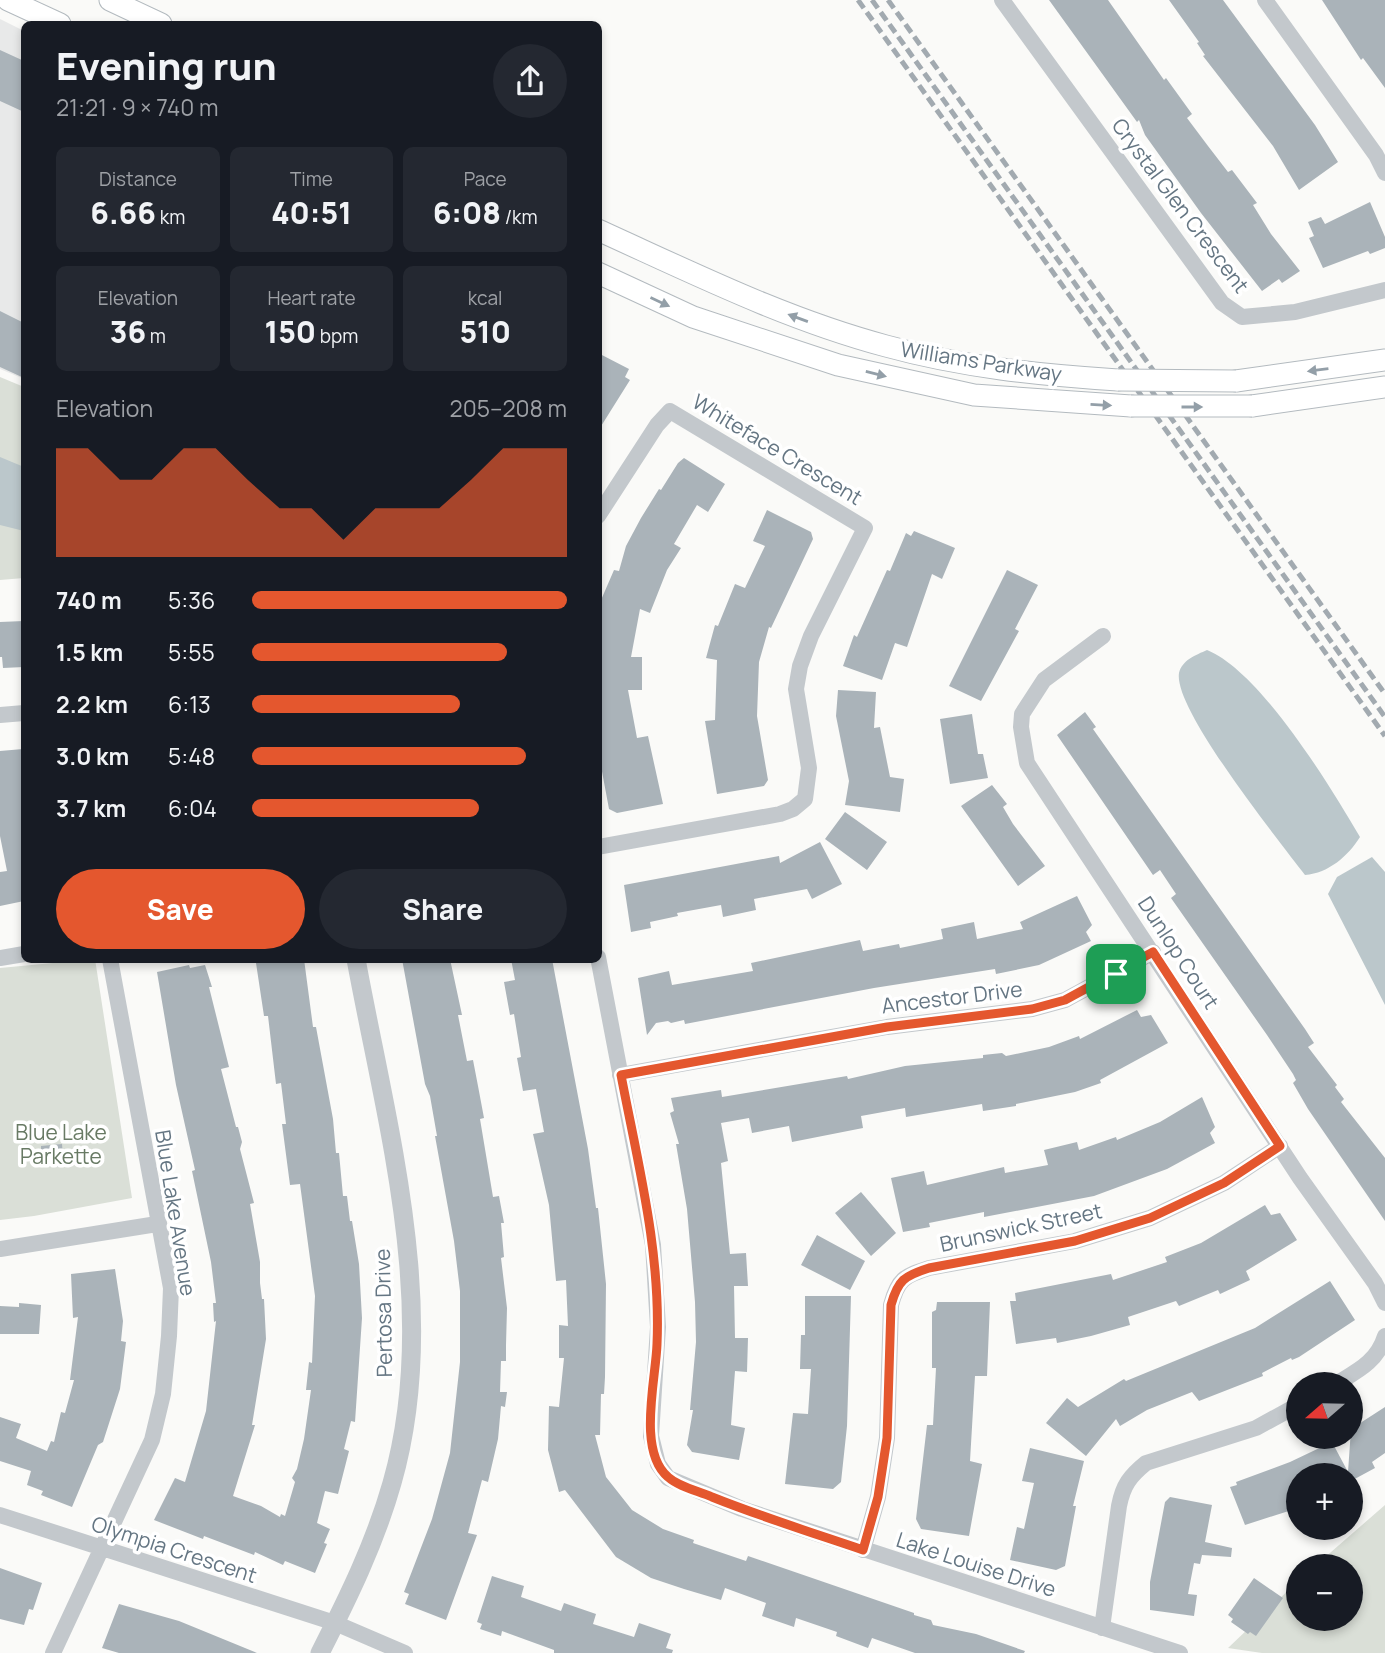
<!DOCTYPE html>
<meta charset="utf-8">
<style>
:root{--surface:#171b24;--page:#242831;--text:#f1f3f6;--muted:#9ea1a6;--accent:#e4572e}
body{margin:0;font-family:Manrope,sans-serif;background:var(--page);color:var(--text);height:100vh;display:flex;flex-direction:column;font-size:26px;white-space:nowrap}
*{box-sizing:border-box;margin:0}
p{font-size:23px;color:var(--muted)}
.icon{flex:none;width:38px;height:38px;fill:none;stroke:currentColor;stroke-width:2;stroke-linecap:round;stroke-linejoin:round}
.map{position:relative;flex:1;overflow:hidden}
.details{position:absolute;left:21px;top:21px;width:581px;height:942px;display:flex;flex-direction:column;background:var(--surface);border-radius:10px;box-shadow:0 4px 10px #0003}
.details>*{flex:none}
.needle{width:46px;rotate:250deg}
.controls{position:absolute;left:1286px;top:1372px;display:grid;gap:14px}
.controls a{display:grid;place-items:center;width:77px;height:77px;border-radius:50%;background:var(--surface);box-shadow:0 4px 10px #0003;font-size:35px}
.pin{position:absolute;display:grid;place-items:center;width:60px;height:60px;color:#fff;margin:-30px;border-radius:14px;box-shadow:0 4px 10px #0006}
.round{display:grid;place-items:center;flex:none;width:74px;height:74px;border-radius:37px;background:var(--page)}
.headline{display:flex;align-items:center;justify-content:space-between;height:119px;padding:0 35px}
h1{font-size:38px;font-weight:800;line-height:52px}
.stats{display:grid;grid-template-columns:repeat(3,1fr);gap:10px;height:119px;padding:7px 35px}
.stats div{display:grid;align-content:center;border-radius:10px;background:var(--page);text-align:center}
.stats b{font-size:30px;font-weight:800}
.stats small{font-size:19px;font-weight:400}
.stats p{font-size:19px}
.chart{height:196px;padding:14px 35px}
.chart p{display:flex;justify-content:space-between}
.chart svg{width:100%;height:126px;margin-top:7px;fill:var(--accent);opacity:.7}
.button{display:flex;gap:14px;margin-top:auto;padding:14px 35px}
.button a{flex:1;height:80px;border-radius:42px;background:var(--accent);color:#fff;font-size:28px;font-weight:800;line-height:80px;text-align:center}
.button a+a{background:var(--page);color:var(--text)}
ul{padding:0 35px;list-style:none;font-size:23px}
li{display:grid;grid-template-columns:112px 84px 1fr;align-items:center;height:52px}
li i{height:18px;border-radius:9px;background:var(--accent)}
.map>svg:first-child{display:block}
.built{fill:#e8e9e9}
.green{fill:#dadfd7}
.water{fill:#bbc7cb}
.building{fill:#aab3b9}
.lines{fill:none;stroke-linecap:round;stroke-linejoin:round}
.secondary-casing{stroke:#b3babf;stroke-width:23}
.minor{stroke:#c3c8cc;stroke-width:16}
.tertiary{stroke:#c3c8cc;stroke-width:19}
.secondary{stroke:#fff;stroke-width:21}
.rail{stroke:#a2aab0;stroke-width:5;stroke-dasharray:10 5;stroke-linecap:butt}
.secondary-bridge-casing{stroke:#b3babf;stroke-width:23;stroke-linecap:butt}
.secondary-bridge{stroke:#fff;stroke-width:21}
.oneway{fill:#939fa8}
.route-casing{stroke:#fff;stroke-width:14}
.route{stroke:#e4572e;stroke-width:9}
.labels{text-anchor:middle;stroke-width:7;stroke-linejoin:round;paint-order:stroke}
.street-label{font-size:21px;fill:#657683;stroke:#fff}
.park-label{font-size:21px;fill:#687a64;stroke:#fff}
</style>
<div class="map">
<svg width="1385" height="1653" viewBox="0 0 1385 1653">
<rect width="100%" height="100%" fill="#fafaf8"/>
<path class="built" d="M 0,19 L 24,31 L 24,379 L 0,369 Z"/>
<path class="green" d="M 0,377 L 24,387 L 24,578 L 0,580 Z
M 95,959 L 132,1198 L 34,1216 L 0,1220 L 0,968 Z
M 1385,1505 L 1385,1653 L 1262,1653 L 1228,1648 L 1298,1581 L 1298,1619 L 1351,1619 L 1351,1566 L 1315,1566 Z"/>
<path class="water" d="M 0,457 L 24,467 L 24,531 L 0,525 Z
M 1207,650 C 1261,672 1330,786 1360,837 C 1348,856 1329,873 1305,875 C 1280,842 1173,709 1179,673 C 1182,660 1196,655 1207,650 Z
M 1372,857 L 1385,872 L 1385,1005 L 1328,894 L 1337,877 Z"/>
<path class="building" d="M 1049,0 L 1108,0 L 1164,80 L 1166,78 L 1192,114 L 1187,118 L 1208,146 L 1228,172 L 1232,170 L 1257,203 L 1253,205 L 1271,234 L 1300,271 L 1282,283 L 1279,279 L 1262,291 L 1201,213 L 1145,135 L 1139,120 L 1137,122 Z
M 1169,0 L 1223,0 L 1315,125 L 1338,162 L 1299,190 L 1273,146 L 1203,56 L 1205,55 L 1197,43 L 1199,42 Z
M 1322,0 L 1385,0 L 1385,88 L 1363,58 L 1361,60 Z
M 0,50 L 24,61 L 24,112 L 0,101 Z
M 1370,202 L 1385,237 L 1385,248 L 1370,254 L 1368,251 L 1323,268 L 1309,238 L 1314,236 L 1308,222 L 1321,217 L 1325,224 Z
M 0,311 L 24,323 L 24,378 L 0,367 Z
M 598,353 L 629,369 L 625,377 L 630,380 L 598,431 Z
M 684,458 L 725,484 L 708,512 L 697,505 L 674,544 L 681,548 L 667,570 L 650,613 L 640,609 L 631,657 L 642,657 L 642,690 L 628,690 L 637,738 L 648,736 L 663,804 L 617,813 L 609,809 L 598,750 L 598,607 L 614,570 L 619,571 L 626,546 L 641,518 L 659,489 L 661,490 L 678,463 Z
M 767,510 L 811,532 L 813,539 L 771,628 L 769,627 L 759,662 L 757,716 L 768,780 L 764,786 L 717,794 L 705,721 L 715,720 L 717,660 L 706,658 L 715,625 L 718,626 L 735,584 L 745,588 L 765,546 L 753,541 Z
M 914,531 L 955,548 L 942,579 L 932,574 L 907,647 L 895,643 L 882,680 L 843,666 L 854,635 L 857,637 L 887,570 L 890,571 L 906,533 L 911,536 Z
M 1007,570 L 1038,585 L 1015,629 L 1019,631 L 981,701 L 949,686 Z
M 24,621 L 24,667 L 3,668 L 2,657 L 0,657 L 0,622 Z
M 838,690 L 876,692 L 874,728 L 880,727 L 890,777 L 904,779 L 900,812 L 845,805 L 849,781 L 836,716 Z
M 1085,712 L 1096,727 L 1093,729 L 1305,1029 L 1314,1043 L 1308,1047 L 1337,1085 L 1335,1087 L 1344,1099 L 1341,1102 L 1385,1158 L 1385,1221 L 1308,1109 L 1293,1083 L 1296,1080 L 1293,1074 L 1267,1035 L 1171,898 L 1176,894 L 1160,870 L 1153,875 L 1057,735 Z
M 972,714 L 978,754 L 983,754 L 988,778 L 950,784 L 940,719 Z
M 23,749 L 24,901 L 0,906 L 0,872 L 7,871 L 0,836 L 0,751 Z
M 992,785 L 1007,804 L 1003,807 L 1013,824 L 1045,866 L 1018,886 L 961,806 Z
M 845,812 L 887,842 L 867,870 L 825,839 Z
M 820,842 L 842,884 L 812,899 L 807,889 L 754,899 L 756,910 L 723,917 L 721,905 L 677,913 L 678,916 L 650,922 L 651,928 L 631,932 L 624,885 L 779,856 L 780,863 Z
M 1077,896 L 1092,925 L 1086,932 L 1091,941 L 1039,965 L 996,974 L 995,969 L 874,988 L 685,1024 L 684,1020 L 671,1023 L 668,1021 L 656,1023 L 647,1035 L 638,978 L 669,971 L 672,985 L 753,971 L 751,963 L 860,940 L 863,951 L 899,944 L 900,948 L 943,939 L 941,929 L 974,922 L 977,939 L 1023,929 L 1020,922 Z
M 304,959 L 313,1027 L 316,1027 L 333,1119 L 336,1153 L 339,1153 L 343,1196 L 347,1196 L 350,1221 L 352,1221 L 359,1264 L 362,1318 L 355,1422 L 351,1421 L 344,1449 L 349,1451 L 338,1494 L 325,1491 L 317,1523 L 330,1529 L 324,1543 L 327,1544 L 315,1573 L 285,1561 L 283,1565 L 255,1552 L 254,1555 L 204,1536 L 203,1539 L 154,1520 L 175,1478 L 185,1482 L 206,1411 L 216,1321 L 214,1322 L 213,1303 L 216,1303 L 211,1262 L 192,1171 L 195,1170 L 176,1085 L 157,972 L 189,965 L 190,968 L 205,965 L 212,987 L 209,987 L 229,1067 L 221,1069 L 236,1127 L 238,1127 L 242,1142 L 240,1149 L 254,1203 L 250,1204 L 260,1262 L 260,1283 L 262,1299 L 264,1299 L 266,1339 L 252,1425 L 255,1425 L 233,1496 L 261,1506 L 280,1517 L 281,1514 L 285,1516 L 295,1482 L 292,1478 L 297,1469 L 304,1439 L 311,1390 L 306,1390 L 309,1362 L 312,1363 L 315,1296 L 300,1184 L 290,1185 L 282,1124 L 286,1124 L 281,1083 L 276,1084 L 268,1016 L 264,1016 L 256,963 Z
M 402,959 L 450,959 L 462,1015 L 458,1015 L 467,1061 L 473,1060 L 478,1086 L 484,1118 L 480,1119 L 493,1197 L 499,1196 L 504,1223 L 501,1223 L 504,1257 L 501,1258 L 507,1308 L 506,1345 L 506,1361 L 501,1361 L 500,1392 L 507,1392 L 505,1407 L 501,1406 L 498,1439 L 488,1482 L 482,1480 L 468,1533 L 477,1535 L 446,1620 L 405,1604 L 409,1594 L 404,1592 L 432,1519 L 450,1453 L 460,1362 L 460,1291 L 454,1241 L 435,1136 L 437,1136 L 430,1096 L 425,1084 Z
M 511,959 L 552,959 L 588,1149 L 596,1208 L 598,1208 L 606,1284 L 605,1377 L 604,1394 L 601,1394 L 600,1435 L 595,1435 L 606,1477 L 632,1510 L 663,1529 L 694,1540 L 693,1543 L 746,1561 L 748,1556 L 914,1613 L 914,1615 L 931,1620 L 933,1625 L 976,1634 L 1025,1651 L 1024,1653 L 915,1653 L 872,1638 L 868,1648 L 836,1636 L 837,1632 L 796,1618 L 794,1627 L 762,1616 L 766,1603 L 725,1588 L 721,1600 L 684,1589 L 651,1578 L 616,1557 L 565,1490 L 559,1492 L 548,1450 L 549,1406 L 559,1407 L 564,1358 L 559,1358 L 559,1325 L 568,1326 L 566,1280 L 556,1281 L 549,1205 L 533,1134 L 544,1132 L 536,1089 L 523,1091 L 517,1058 L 521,1057 L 514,1014 L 510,1015 L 504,982 L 515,980 Z
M 1137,1010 L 1141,1017 L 1151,1015 L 1168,1043 L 1100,1080 L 1101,1083 L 1075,1092 L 1016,1104 L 1016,1106 L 983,1111 L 982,1104 L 906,1117 L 905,1108 L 861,1116 L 863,1128 L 792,1142 L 789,1126 L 752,1133 L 749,1118 L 721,1123 L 728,1161 L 721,1163 L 730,1254 L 746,1253 L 748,1286 L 734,1286 L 735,1338 L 748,1338 L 747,1372 L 735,1371 L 731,1425 L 745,1428 L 739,1460 L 692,1452 L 687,1445 L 693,1410 L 690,1410 L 696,1342 L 695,1302 L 687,1209 L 676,1144 L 679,1144 L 670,1113 L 674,1111 L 671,1098 L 721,1090 L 722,1097 L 847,1076 L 848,1079 L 905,1066 L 983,1058 L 983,1055 L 1002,1053 L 1006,1056 L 1049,1047 L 1079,1036 L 1080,1039 Z
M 1202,1097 L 1215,1127 L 1210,1133 L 1215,1143 L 1167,1169 L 1094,1196 L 984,1217 L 984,1212 L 929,1223 L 930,1227 L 903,1232 L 891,1178 L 924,1171 L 927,1185 L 1004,1167 L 1005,1173 L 1048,1165 L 1044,1150 L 1077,1142 L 1079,1150 L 1116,1137 L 1117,1140 L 1160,1122 Z
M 62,1144 L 64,1167 L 41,1167 L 41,1146 Z
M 861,1192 L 896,1233 L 871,1256 L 835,1213 Z
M 1265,1205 L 1271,1215 L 1280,1213 L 1297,1240 L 1246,1271 L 1250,1280 L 1220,1294 L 1218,1290 L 1179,1306 L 1176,1301 L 1128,1317 L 1130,1325 L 1091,1336 L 1057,1343 L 1056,1338 L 1016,1344 L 1010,1301 L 1016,1301 L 1015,1293 L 1111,1274 L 1113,1280 L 1167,1262 L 1165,1257 L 1201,1243 Z
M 817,1235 L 865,1261 L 850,1290 L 801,1265 Z
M 115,1269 L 123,1321 L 121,1341 L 126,1342 L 120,1389 L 103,1442 L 98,1445 L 72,1507 L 41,1495 L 43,1491 L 27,1485 L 31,1471 L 0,1461 L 0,1417 L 21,1424 L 16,1438 L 47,1451 L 51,1441 L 54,1442 L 61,1412 L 65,1413 L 74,1380 L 70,1380 L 78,1317 L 73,1318 L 71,1274 Z
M 1330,1281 L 1355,1320 L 1299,1357 L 1292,1360 L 1291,1358 L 1262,1373 L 1263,1376 L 1199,1401 L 1192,1392 L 1147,1410 L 1120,1426 L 1116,1419 L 1086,1456 L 1046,1423 L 1067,1398 L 1078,1407 L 1124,1379 L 1126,1381 L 1255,1328 Z
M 805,1296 L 851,1296 L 847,1426 L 841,1482 L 833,1489 L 785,1484 L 793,1413 L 808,1414 L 811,1369 L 800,1369 L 801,1335 L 805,1335 Z
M 937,1302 L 990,1302 L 987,1376 L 975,1376 L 970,1461 L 982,1464 L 969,1536 L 921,1529 L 916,1519 L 927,1425 L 933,1425 L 936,1368 L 932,1368 L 932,1312 L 936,1310 Z
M 19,1303 L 41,1305 L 39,1334 L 0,1334 L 0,1306 L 19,1307 Z
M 1385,1407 L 1385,1453 L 1372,1462 L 1375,1468 L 1351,1481 L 1351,1475 L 1298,1475 L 1298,1508 L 1245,1525 L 1230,1487 L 1237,1485 L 1236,1482 L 1290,1462 L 1332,1442 L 1348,1472 L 1351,1429 Z
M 1030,1448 L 1084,1461 L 1073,1506 L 1076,1506 L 1065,1566 L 1056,1570 L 1010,1560 L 1017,1527 L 1024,1529 L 1034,1483 L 1022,1481 Z
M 1170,1497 L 1212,1505 L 1205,1542 L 1232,1548 L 1231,1557 L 1202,1555 L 1200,1564 L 1194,1563 L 1188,1594 L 1197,1595 L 1194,1616 L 1150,1610 L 1150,1582 L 1165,1502 Z
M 0,1568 L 42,1583 L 33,1610 L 29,1609 L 24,1625 L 0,1619 Z
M 492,1576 L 524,1586 L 521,1597 L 561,1611 L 564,1603 L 596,1614 L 593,1624 L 634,1637 L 639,1623 L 671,1634 L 666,1648 L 673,1650 L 672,1653 L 554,1653 L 554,1650 L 502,1631 L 501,1636 L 480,1629 L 482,1624 L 477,1622 Z
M 1254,1578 L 1283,1598 L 1256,1636 L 1250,1632 L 1248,1634 L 1231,1622 L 1233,1619 L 1228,1615 Z
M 119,1604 L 179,1621 L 257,1653 L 119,1653 L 102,1648 Z"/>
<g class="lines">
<g class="secondary-casing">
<path id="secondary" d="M 8,0 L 60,24
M 110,0 L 161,24
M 598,230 C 693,273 785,319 886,346 C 962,367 1040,375 1118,380
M 598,273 L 693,317 L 838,365 L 974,395 L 1131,406
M 1236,381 L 1385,360
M 1252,406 L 1385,387"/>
</g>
<path class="minor" d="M 1002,0 L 1222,303 L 1242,317 L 1295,312 L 1385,290
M 1265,0 L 1376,155 L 1385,173
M 598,516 L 657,425 L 670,411 L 865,528 L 811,636 L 800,666 L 796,689 L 809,768 L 805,799 L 793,809 L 780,814 L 598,847
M 1103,636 L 1044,680 L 1022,714 L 1021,727 L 1027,763 L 1300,1178 L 1375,1283 L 1385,1303
M 0,715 L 24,713
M 598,957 L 653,1245 L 658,1327 L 651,1436 L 658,1464 L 668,1478 L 742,1509 L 1180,1653
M 0,958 L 24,954
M 620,1075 L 887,1027 L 1032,1009 L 1065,1000 L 1153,952
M 0,1249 L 157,1224
M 1336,1384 C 1357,1371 1377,1362 1385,1336
M 0,1515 L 335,1623 L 405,1653
M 863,1550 L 878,1497 L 887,1438 L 891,1305 C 898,1279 904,1276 929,1268 L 1075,1241 L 1150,1218 L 1224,1183 L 1280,1146
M 1102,1628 L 1119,1506 C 1123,1485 1130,1476 1146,1463 L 1256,1428 L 1298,1405
M 53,1653 L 152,1440 L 163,1394 L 169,1336 L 171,1288 L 110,959"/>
<path class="tertiary" d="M 320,1653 C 348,1598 375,1543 392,1483 C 441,1312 387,1128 356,959"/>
<use href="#secondary" class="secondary"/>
<path class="rail" d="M 858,0 L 1385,736
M 872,0 L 1385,717
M 888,0 L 1385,694"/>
<g class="secondary-bridge-casing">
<path id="secondary-bridge" d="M 1118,380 L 1236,381
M 1131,406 L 1252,406"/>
</g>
<use href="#secondary-bridge" class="secondary-bridge"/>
</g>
<defs><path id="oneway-solid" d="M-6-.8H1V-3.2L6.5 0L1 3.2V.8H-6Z" transform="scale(1.75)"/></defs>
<g class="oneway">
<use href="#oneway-solid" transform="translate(660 302) rotate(25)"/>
<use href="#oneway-solid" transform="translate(798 318) rotate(-160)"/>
<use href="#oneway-solid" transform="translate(1318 370) rotate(173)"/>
<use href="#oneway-solid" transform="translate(876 374) rotate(14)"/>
<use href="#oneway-solid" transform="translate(1101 405) rotate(3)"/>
<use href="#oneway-solid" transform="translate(1192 407)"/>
</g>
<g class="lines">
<g class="route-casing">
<path id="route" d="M 1153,952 L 1280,1146 L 1224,1183 L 1150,1218 L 1075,1241 L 929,1268 C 904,1276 898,1280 891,1305 L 887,1438 L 878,1497 L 863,1550 C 813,1533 762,1517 712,1497 C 699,1491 679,1487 668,1477 C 637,1451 656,1379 657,1344 C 661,1252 638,1164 621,1075 L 887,1027 L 1032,1009 L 1065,1000 Z"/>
</g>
<use href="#route" class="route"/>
</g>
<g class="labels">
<g class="street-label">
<text transform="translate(1180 206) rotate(53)" y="7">Crystal Glen Crescent</text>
<text transform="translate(981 362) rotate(9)" y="7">Williams Parkway</text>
<text transform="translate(777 450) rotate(31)" y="7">Whiteface Crescent</text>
<text transform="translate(1178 953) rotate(57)" y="7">Dunlop Court</text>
<text transform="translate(952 998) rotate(-7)" y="7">Ancestor Drive</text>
<text transform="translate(175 1213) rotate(81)" y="7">Blue Lake Avenue</text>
<text transform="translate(1021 1228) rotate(-12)" y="7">Brunswick Street</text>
<text transform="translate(384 1313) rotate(-91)" y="7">Pertosa Drive</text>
<text transform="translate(174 1550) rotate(18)" y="7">Olympia Crescent</text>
<text transform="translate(976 1565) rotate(18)" y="7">Lake Louise Drive</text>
</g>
<g class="park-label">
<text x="61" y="1140">Blue Lake<tspan x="61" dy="24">Parkette</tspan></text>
</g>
</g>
</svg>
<div class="controls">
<a><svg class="needle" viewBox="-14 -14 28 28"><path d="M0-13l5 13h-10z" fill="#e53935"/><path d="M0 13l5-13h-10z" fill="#9ea1a6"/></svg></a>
<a>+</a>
<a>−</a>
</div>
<div class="pin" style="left:1116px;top:974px;background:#1e9e55"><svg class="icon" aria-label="arrive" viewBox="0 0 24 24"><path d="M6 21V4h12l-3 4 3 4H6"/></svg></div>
<section class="details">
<div class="headline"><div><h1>Evening run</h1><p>21:21 · 9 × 740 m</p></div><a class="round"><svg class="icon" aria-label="share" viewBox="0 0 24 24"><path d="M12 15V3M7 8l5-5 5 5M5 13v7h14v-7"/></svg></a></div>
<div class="stats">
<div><p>Distance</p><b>6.66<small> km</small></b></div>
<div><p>Time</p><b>40:51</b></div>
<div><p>Pace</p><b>6:08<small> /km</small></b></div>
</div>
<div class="stats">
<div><p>Elevation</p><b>36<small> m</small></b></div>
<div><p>Heart rate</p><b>150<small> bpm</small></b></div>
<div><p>kcal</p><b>510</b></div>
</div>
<div class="chart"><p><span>Elevation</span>205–208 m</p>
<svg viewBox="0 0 160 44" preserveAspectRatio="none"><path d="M0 44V6L10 6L20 17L30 17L40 6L50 6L60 17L70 27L80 27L90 38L100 27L110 27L120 27L130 17L140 6L150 6L160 6V44z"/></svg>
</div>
<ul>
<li><b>740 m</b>5:36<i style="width:100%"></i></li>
<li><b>1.5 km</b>5:55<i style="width:81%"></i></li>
<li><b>2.2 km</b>6:13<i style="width:66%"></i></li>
<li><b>3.0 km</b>5:48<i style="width:87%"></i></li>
<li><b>3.7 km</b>6:04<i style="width:72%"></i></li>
</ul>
<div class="button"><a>Save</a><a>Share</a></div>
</section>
</div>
